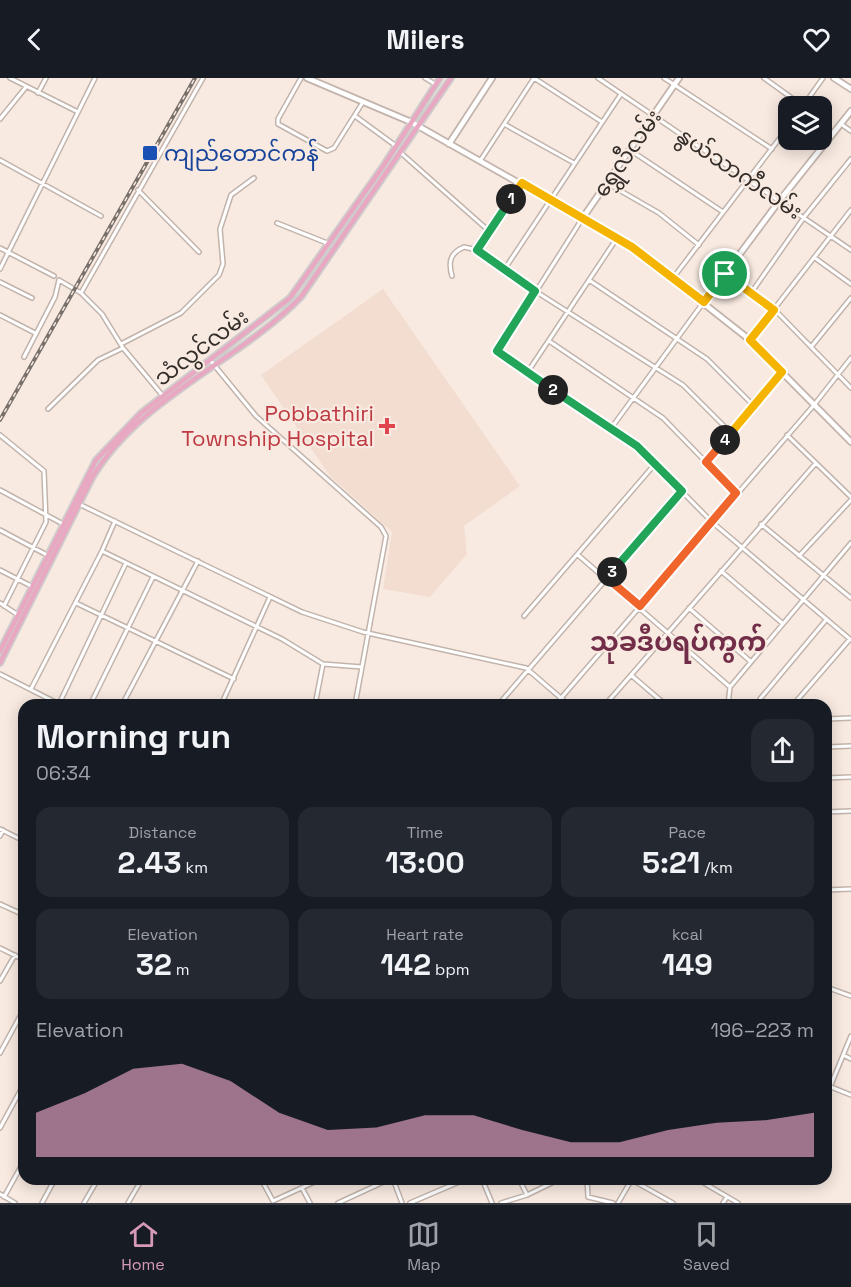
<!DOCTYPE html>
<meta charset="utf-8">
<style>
:root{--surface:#171b24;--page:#242831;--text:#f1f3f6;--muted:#9ea1a6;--line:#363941;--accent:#d69ab8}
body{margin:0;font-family:"Space Grotesk","Noto Sans Myanmar",sans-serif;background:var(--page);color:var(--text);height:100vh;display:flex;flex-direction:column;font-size:22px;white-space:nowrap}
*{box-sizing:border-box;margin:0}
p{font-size:20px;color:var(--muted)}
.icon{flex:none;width:33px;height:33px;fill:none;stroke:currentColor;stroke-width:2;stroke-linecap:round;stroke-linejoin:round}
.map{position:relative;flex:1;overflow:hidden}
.sheet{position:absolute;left:18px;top:621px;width:814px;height:486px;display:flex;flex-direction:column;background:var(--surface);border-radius:18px;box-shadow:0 3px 15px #0003}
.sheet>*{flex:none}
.controls{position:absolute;left:778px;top:18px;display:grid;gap:12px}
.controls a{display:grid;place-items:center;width:54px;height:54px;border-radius:12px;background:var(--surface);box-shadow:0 3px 15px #0003;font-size:30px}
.pin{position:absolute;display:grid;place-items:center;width:51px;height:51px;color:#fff;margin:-26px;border:3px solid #fff;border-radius:50%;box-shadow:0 2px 6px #0007}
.km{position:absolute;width:30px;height:30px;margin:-15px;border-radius:50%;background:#222;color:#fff;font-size:16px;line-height:30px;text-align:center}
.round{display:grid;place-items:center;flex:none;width:63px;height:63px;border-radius:18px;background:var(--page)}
.overview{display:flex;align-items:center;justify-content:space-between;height:102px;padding:0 18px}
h1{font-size:33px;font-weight:700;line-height:45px}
.metrics{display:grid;grid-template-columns:repeat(3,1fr);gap:9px;height:102px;padding:6px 18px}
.metrics div{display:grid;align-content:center;border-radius:15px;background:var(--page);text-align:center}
.metrics b{font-size:30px;font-weight:700}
.metrics small{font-size:16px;font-weight:400}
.metrics p{font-size:16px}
.chart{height:168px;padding:12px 18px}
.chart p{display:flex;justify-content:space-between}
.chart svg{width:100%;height:108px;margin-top:6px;fill:var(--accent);opacity:.7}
header{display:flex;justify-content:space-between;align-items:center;height:78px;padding:0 18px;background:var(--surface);font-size:27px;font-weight:700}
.tabs{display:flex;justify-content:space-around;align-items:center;height:84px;border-top:2px solid var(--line);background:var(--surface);font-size:16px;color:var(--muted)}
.tabs a{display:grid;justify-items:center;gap:3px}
.tabs .current{color:var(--accent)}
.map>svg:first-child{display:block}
.built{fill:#f3ddd0}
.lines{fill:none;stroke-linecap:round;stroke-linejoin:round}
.street-casing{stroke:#c2b4ac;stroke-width:6}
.secondary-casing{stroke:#c2b4ac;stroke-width:8}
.primary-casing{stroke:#cecdcc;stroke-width:8}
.street{stroke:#fff;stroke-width:3}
.secondary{stroke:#fff;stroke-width:4.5}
.primary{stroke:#e8a8c1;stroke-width:4.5}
.rail-casing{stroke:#78706a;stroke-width:4}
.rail{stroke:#f8eae1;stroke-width:1.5;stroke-dasharray:4.5;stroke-linecap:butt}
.split-1-casing{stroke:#fff;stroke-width:12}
.split-2-casing{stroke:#fff;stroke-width:12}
.split-3-casing{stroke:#fff;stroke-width:12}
.split-4-casing{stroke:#fff;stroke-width:12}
.split-5-casing{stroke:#fff;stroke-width:12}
.split-1{stroke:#f5b400;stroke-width:8}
.split-2{stroke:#22a559;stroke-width:8}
.split-3{stroke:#22a559;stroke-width:8}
.split-4{stroke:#f0652b;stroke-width:8}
.split-5{stroke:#f5b400;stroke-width:8}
.transit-dot{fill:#1a4fb4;stroke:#f8eae1;stroke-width:2}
.health-dot{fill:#e0444e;stroke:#f8eae1;stroke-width:2}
.labels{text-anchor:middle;stroke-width:4.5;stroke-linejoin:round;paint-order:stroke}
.transit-label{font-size:22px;fill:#164399;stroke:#f8eae1;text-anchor:start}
.street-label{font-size:22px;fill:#332d2a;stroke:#f8eae1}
.health-label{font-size:22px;fill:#be3a42;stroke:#f8eae1;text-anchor:end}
.quarter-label{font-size:26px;font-weight:bold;fill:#722e49;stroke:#f8eae1}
</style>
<header><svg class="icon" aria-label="back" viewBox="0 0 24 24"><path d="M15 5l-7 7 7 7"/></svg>Milers<svg class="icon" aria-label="heart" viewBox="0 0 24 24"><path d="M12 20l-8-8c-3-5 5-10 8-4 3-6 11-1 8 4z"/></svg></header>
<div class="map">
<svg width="851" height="1125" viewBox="0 0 851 1125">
<rect width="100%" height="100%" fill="#f8eae1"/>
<path class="built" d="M 383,211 L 520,408 L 464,448 L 467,476 L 430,519 L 383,511 L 392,454 L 330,398 L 261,297 Z"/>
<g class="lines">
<g class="street-casing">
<path id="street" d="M 10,0 L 78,34
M 301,0 L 278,41 L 278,46 L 327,73 L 334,70 L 363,24
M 425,0 L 435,6
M 534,0 L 602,44
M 598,0 L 851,172
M 664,0 L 772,71
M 764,0 L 803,28
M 38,15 L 46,0
M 803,28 L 823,0
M 355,38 L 396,68
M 0,41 L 26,9
M 504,46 L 574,85
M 841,46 L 851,53
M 630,72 L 723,134
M 401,75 L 489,153
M 0,82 L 101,138
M 480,83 L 534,0
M 607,105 L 659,135 L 699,167
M 521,107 L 477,172 L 535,213 L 683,307 L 731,355
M 138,112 L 199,174
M 582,141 L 497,275 L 637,368 L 712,444 L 851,562
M 277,145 L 327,165
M 0,170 L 54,198
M 815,180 L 851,206
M 0,191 L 95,0
M 504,192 L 621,16
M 725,196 L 775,232 L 851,310
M 452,198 C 448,184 450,175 464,169 L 477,172
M 673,200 L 789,48
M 589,202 L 707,281 L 754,328
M 0,204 L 32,220
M 81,215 L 203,0
M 751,215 L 805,138 L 851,81
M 0,237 L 35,255
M 750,262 L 851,132
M 549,263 L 663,340 L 736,415
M 121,266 L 181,235 L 219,197 L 223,186 L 220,151 L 231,117 L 254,100
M 811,269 L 851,220
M 24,279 L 55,219 L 59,202 L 81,215 L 102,236 L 123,270 L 163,318
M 210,282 L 256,338 L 381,449 L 386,458 L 355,627
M 527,295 L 617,160
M 48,331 L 98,282 L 123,270
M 612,349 L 703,225
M 0,357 L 44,393 L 46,444 L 4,528
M 787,357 L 851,419
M 706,384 L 782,294
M 0,412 L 63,446
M 79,426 L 302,534 L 363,554 L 526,590 L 569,627
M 761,446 L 851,520
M 0,452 L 47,477
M 102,473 L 282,561 L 323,586 L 362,589
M 578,477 L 730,609
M 799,478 L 851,422
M 0,492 L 31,508
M 721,493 L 782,545
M 0,525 L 18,537
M 76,525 L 234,601
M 689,530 L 750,583
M 524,538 L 655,386
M 0,596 L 61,627
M 631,597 L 666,627
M 31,611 L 102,473 L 115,443
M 610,621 L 617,627
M 59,626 L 126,485
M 90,627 L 153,499
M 122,627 L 198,483
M 221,627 L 270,519
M 315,627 L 323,586
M 498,627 L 682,413
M 555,627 L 814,327 L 851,280
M 605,627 L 816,385
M 728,627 L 730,609 L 851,465
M 761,627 L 760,621 L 826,542
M 793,627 L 850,561
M 826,641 L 851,640
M 826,669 L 851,668
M 826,700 L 851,699
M 826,734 L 851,733
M 0,751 L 24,763
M 0,758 L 3,752
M 826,812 L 851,811
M 0,826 L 24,837
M 0,870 L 24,882
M 0,903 L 15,877
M 826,909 L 851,918
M 0,975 L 24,931
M 843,977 L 851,981
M 826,1007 L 851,1017
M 830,1009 L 851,958
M 0,1050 L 24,1006
M 261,1101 L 273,1123
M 393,1101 L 402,1125
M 482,1101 L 492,1125
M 519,1101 L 527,1117
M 587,1101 L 588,1119 L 613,1125
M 697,1101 L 738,1125
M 632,1102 L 673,1125
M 302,1110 L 310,1125
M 0,1116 L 15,1125
M 4,1119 L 24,1083
M 273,1123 L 321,1101
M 42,1125 L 55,1101
M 84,1125 L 98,1101
M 128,1125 L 142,1101
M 338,1125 L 390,1101
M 410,1125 L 466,1101
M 501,1125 L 527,1117 L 560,1101
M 618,1125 L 632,1101
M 723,1125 L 727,1119"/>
</g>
<g class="secondary-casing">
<path id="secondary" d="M 307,0 L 411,44 L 632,169 L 750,262 L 851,364
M 834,0 L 851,11
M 449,66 L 492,0
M 582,141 L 679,0
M 704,224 L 780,122 L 851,33"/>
</g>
<g class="primary-casing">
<path id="primary" d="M 0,573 L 96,382 L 141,335 L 290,220 L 384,87 L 440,0
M 0,585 L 92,400 C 140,319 238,284 301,219 L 451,0"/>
</g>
<use href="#street" class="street"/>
<use href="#secondary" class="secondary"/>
<use href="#primary" class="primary"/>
<g class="rail-casing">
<path id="rail" d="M 0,342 L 195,0"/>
</g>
<use href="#rail" class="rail"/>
</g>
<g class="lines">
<g class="split-1-casing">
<path id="split-1" d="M 511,121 L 522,105 L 632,169 L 704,224 L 725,196"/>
</g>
<g class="split-2-casing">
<path id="split-2" d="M 511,121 L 477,172 L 535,213 L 497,273 L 553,312"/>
</g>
<g class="split-3-casing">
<path id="split-3" d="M 553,312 L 637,368 L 682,413 L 612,494"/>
</g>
<g class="split-4-casing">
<path id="split-4" d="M 612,494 L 607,500 L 640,528 L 736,415 L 706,384 L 725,362"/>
</g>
<g class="split-5-casing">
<path id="split-5" d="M 725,196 L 774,232 L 750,262 L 782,294 L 725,362"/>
</g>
<use href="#split-1" class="split-1"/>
<use href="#split-2" class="split-2"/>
<use href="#split-3" class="split-3"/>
<use href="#split-4" class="split-4"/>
<use href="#split-5" class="split-5"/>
</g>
<rect class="transit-dot" x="142" y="67" width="16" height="16" rx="3"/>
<path class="health-dot" d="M384 339h6v6h6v6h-6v6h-6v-6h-6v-6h6z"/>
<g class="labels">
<g class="transit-label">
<text x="164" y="83">ကျည်တောင်ကန်</text>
</g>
<g class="street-label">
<text transform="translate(627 75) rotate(-55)" y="8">ရွှေလီလမ်း</text>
<text transform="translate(740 95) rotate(34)" y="8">နွယ်သာကီလမ်း</text>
<text transform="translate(201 269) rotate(-37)" y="8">သံလွင်လမ်း</text>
</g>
<g class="health-label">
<text x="374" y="343">Pobbathiri<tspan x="374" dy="25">Township Hospital</tspan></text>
</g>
<g class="quarter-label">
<text x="678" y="573">သုခဒီပရပ်ကွက်</text>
</g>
</g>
</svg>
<div class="controls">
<a><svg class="icon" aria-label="layers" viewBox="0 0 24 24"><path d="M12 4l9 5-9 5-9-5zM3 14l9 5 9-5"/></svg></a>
</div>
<div class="pin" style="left:725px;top:196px;background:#1e9e55"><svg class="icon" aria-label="arrive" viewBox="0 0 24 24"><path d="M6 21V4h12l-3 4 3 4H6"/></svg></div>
<b class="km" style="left:511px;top:121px">1</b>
<b class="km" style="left:553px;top:312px">2</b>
<b class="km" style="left:612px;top:494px">3</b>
<b class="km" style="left:725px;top:362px">4</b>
<section class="sheet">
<div class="overview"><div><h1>Morning run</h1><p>06:34</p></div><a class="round"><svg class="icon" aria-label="share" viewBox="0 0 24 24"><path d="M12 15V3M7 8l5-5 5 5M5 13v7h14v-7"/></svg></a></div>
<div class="metrics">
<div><p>Distance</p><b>2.43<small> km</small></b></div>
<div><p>Time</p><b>13:00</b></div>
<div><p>Pace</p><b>5:21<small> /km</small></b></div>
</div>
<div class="metrics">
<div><p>Elevation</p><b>32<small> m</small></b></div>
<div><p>Heart rate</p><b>142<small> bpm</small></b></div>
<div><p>kcal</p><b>149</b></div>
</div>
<div class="chart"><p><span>Elevation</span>196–223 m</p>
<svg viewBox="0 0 160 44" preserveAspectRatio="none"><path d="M0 44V26L10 18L20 8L30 6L40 13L50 26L60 33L70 32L80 27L90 27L100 33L110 38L120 38L130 33L140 30L150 29L160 26V44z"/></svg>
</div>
</section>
</div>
<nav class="tabs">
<a class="current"><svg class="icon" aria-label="home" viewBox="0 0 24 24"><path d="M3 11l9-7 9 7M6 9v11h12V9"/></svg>Home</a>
<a><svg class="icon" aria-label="map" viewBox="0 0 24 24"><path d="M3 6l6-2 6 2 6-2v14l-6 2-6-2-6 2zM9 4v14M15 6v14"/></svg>Map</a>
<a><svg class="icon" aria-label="saved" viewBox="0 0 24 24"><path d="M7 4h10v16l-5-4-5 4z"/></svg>Saved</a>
</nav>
